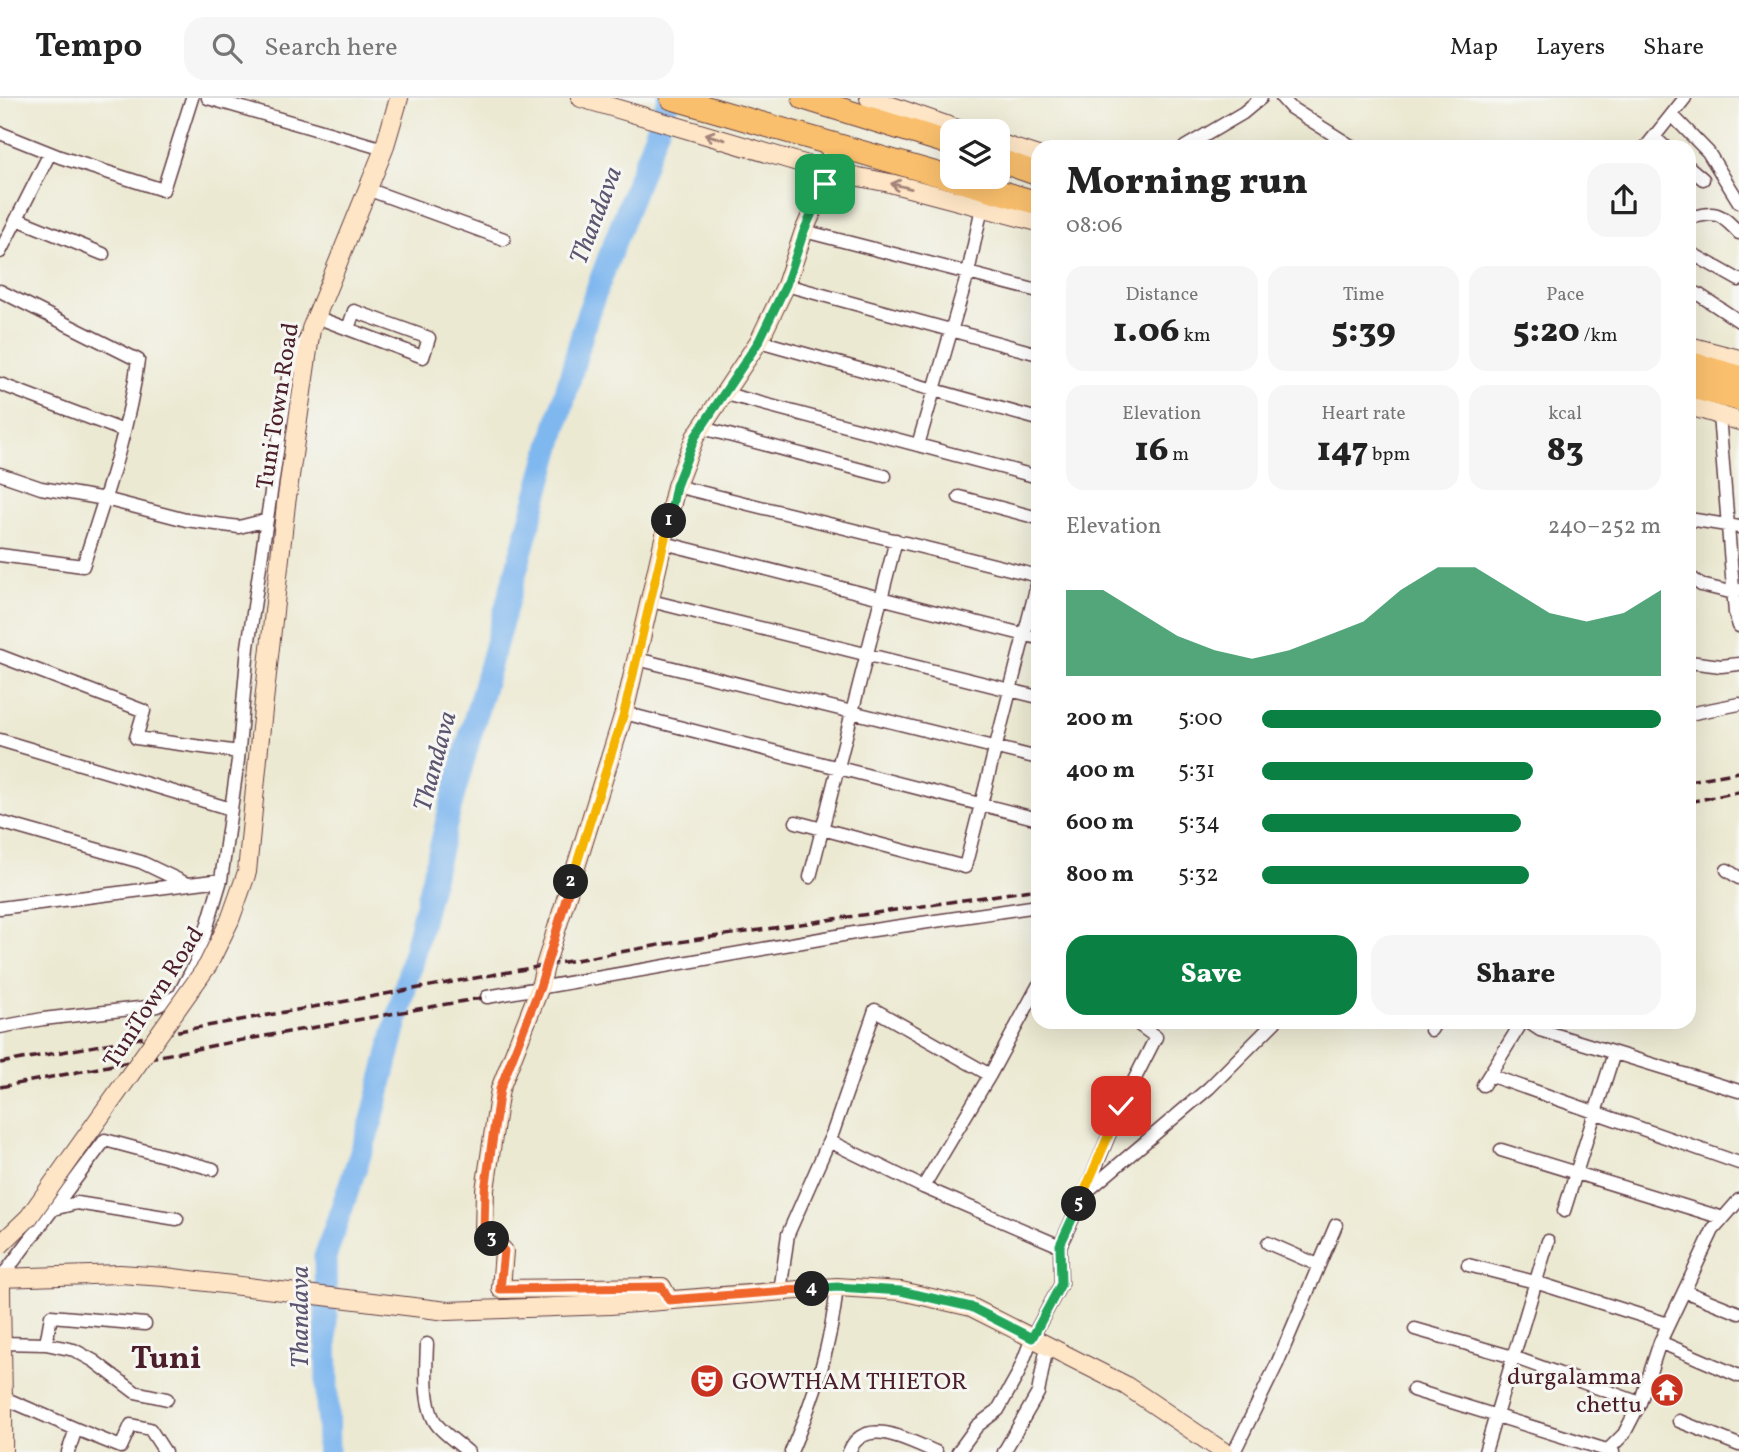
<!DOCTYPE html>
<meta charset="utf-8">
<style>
:root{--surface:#fff;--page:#f6f6f6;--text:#222;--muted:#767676;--line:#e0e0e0;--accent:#0b8043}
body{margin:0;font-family:Vollkorn,serif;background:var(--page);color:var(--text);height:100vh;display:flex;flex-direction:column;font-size:26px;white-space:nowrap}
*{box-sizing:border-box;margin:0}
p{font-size:23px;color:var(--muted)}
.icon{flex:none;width:38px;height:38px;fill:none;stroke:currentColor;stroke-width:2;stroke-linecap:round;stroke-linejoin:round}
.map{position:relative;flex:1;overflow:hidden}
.panel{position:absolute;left:1031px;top:42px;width:665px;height:889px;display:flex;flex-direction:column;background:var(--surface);border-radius:21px;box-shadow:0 7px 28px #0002}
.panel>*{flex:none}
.controls{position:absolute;left:940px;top:21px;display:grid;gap:14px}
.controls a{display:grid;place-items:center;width:70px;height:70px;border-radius:14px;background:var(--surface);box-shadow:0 7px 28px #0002;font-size:35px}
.pin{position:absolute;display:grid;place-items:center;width:60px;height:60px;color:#fff;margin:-30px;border-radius:14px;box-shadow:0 4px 10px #0006}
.km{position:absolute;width:35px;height:35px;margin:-18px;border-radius:50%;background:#222;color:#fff;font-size:19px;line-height:35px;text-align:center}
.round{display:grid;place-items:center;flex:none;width:74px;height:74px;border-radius:21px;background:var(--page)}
.headline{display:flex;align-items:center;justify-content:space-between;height:119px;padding:0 35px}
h1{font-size:38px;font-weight:800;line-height:52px}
.metrics{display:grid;grid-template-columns:repeat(3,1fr);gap:10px;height:119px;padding:7px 35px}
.metrics div{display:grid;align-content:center;border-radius:18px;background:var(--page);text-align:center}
.metrics b{font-size:35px;font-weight:800}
.metrics small{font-size:19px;font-weight:400}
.metrics p{font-size:19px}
.chart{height:196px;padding:14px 35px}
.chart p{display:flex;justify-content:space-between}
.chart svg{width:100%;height:126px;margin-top:7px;fill:var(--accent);opacity:.7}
.action{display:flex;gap:14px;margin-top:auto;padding:14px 35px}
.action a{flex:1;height:80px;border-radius:21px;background:var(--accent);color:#fff;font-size:28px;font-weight:800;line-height:80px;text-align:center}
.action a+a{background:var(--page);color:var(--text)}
ul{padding:0 35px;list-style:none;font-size:23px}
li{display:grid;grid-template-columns:112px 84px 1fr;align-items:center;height:52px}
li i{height:18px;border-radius:9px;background:var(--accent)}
header{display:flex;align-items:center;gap:42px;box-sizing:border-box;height:98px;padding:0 35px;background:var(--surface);border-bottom:2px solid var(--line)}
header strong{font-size:33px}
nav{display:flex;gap:38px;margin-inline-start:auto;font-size:24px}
.search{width:490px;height:63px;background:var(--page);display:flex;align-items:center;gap:18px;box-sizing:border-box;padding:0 24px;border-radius:21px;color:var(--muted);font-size:26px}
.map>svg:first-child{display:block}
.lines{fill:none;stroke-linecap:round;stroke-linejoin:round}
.river{stroke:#7fb7ef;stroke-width:23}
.street-casing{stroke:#623d44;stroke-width:15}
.secondary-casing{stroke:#623d44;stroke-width:20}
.highway-casing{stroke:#623d44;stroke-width:25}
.street{stroke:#fff;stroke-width:12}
.secondary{stroke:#fde5c5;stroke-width:18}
.highway{stroke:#f9bf6d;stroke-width:23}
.rail{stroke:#4a1f2b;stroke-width:3.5;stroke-dasharray:10 5;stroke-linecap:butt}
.secondary-bridge-casing{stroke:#623d44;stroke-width:20;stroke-linecap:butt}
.secondary-bridge{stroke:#fde5c5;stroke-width:18}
.oneway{stroke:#a48278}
.split-1-casing{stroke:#fff;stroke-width:14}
.split-2-casing{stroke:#fff;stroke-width:14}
.split-3-casing{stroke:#fff;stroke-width:14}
.split-4-casing{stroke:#fff;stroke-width:14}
.split-5-casing{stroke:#fff;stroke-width:14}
.split-6-casing{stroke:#fff;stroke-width:14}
.split-1{stroke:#22a559;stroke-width:9}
.split-2{stroke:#f5b400;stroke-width:9}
.split-3{stroke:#f0652b;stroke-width:9}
.split-4{stroke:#f0652b;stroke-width:9}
.split-5{stroke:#22a559;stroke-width:9}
.split-6{stroke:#f5b400;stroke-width:9}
.labels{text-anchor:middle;stroke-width:6;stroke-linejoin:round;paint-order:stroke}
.street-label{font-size:24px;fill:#4a1f2b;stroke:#f6f6f2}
.poi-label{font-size:24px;fill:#4a1f2b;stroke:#f6f6f2;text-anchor:end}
.water-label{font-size:26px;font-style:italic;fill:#5d5470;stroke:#f6f6f2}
.district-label{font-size:32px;font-weight:bold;fill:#4a1f2b;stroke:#f6f6f2}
</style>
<header>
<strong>Tempo</strong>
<div class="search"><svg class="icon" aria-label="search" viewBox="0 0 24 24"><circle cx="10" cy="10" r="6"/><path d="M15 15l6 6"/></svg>Search here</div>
<nav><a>Map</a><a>Layers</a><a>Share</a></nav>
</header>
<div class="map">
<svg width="1739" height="1354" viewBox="0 0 1739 1354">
<rect width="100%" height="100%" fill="#f6f6f2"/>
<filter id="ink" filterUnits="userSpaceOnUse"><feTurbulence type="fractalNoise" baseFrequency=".0143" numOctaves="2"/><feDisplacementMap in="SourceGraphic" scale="14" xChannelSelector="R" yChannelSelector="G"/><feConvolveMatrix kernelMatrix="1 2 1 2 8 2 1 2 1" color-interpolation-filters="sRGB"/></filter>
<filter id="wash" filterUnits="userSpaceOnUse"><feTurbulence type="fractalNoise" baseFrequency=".00686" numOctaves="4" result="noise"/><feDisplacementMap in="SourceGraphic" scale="28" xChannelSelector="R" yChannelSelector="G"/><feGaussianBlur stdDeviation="1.57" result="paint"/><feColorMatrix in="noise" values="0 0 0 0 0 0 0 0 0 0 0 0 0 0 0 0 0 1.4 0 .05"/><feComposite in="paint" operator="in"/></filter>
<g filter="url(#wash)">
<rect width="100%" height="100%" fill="#ece9d2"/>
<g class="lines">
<path class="river" d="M 328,1354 L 325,1159 L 372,1022 L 452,703 L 588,215 L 669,0"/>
</g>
</g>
<g filter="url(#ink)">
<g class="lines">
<g class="street-casing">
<path id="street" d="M 208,0 L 384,51
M 1282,0 L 1291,10 L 1353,49
M 1672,17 L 1708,54 L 1739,104
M 0,35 L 60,59 L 163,92 L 192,0
M 1654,39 L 1665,49
M 1185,49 L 1243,15 L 1261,0
M 1646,49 L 1685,0
M 1689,69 L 1703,81
M 367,91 L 504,141
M 1689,120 C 1717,113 1719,114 1739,135
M 17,121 L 103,156
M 804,133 L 1038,193
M 0,154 L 50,55
M 1689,154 L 1739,182
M 786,187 L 1038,256
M 0,193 L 138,262 C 129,332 105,400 83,468 L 0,457
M 1689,193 L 1698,196 L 1739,223
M 316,219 L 423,259 L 429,240 L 354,213 L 348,231
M 759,243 L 1038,321
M 0,286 L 124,333
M 726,296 L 1038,379
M 1719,317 L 1735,515 L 1739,528
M 702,330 L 885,378
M 918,347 L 968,175 L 982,109
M 0,376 L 41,390 L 105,401 L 186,422 L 239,429 L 267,422
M 676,388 L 1038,478
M 959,399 L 1038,420
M 1689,421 L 1739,429
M 664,445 L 1038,540
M 1689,478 L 1701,487 L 1734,495 L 1739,492
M 651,503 L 1038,599
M 0,558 L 144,613 L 136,640 L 239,654
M 637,561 L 1038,660
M 1689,564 L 1721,568 L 1739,566
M 624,615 L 1038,721
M 1689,616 L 1739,606
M 0,642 L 231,711
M 0,724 L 141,764 L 187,786
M 796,724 L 965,769 L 1038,483
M 1727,772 L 1739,780
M 810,779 L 896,442
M 0,810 L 221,782
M 487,899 L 860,834 L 1038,808
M 1528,924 L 1540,932 L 1739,993
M 0,929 L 43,921 L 157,908 L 179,897 L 197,862 L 221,782 L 238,662 L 248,549 L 289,273 L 306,240
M 1431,932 L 1436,924
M 1489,977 L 1739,1065
M 1483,987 L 1522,924
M 829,1043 L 923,1089 L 1060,1148
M 1501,1052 L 1723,1120
M 923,1089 L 990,977 L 1038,888
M 1087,1090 L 1121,1008 L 1156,939 L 1135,924
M 53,1111 L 105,1042 L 213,1071
M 1564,1113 L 1614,955
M 1268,1145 L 1318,1167
M 1468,1167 L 1535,1184 L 1668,1226
M 1,1180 L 53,1111 L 77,1105 L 177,1121
M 1684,1193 L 1739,1215
M 780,1194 L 788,1136 L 833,1034 L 875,912 L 990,977
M 145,1226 L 51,1218 L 46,1246 L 74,1252 L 94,1263 L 135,1294 L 167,1301
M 1415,1231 L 1513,1259 L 1640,1305
M 1660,1244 L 1739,1278
M 1,1245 L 46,1246
M 427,1246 C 426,1269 423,1310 438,1328 C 447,1338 458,1345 468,1354
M 1413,1292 L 1613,1354
M 0,1301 L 4,1300 L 76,1331
M 1679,1323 L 1739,1347
M 68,1354 L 76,1331 L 121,1349 L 131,1327 L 150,1331 L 165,1354
M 791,1354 C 814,1300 831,1248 837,1189
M 849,1354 C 864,1316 910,1343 936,1354
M 958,1354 L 977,1328 L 998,1312 L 1018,1276 L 1032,1240 L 1061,1186 L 1060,1148 L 1084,1096 L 1209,990 L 1275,924
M 1004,1354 L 1038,1295 L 1047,1248
M 1234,1354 L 1277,1266 L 1336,1127
M 1485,1354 L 1548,1143
M 1606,1354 L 1624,1336 L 1640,1305 L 1660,1244 L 1713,1132 L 1739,1102"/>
</g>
<g class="secondary-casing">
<path id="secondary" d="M 581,0 L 828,73 L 890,85 L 1038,124
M 869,0 L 963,33
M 998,45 L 1038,58
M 1689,248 L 1739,261
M 1689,308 L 1739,323
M 260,639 L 286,406 L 311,231 L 384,51 L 399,0
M 0,1180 L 120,1176 L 165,1179 L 447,1213 L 610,1207 L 837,1189 L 901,1193 L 971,1209 L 1125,1287 L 1224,1354
M 1,1180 C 1,1238 4,1296 3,1354
M 669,1202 L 662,1189 L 501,1191 L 504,1153 L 484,1133 L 485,1092 L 500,991 L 540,889 L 545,868 L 624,615 L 676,388 L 695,339 L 759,243 L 786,187 L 804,133 L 825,85 L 833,47"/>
</g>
<g class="highway-casing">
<path id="highway" d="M 672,0 L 1038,105
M 804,0 L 952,46
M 998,62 L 1038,76
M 1689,265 L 1739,279
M 1689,288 L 1739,301"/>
</g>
<use href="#street" class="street"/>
<use href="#secondary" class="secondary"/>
<use href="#highway" class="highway"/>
<path class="rail" d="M 1689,683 L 1739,674
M 1689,704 L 1739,694
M 0,965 L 665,846 L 1038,791
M 0,989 L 237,943 L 487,899"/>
<g class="secondary-bridge-casing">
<path id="secondary-bridge" d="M 0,1147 L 29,1119 L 208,867 L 230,822 L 247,774 L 260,639"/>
</g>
<use href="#secondary-bridge" class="secondary-bridge"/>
</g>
<defs><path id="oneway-shaft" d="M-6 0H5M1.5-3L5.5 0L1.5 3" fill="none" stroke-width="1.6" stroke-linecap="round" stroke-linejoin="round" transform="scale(1.75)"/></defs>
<g class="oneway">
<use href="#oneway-shaft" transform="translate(715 39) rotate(-164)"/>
<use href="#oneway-shaft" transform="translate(901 88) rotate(-166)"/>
</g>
</g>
<g class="lines" filter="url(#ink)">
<g class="split-1-casing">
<path id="split-1" d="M 669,423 L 676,388 L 695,339 L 759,243 L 786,187 L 804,133 L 825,86"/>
</g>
<g class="split-2-casing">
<path id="split-2" d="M 571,784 L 624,615 L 669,423"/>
</g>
<g class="split-3-casing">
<path id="split-3" d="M 492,1141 L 484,1133 L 485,1092 L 500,991 L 540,889 L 571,784"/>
</g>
<g class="split-4-casing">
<path id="split-4" d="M 492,1141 L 504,1153 L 500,1191 L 662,1189 L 669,1202 L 812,1191"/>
</g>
<g class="split-5-casing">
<path id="split-5" d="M 812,1191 L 837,1189 L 901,1193 L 971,1209 L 1032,1240 L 1061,1186 L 1060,1147 L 1079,1106"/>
</g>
<g class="split-6-casing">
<path id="split-6" d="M 1079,1106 L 1121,1008"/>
</g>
<use href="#split-1" class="split-1"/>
<use href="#split-2" class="split-2"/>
<use href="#split-3" class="split-3"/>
<use href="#split-4" class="split-4"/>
<use href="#split-5" class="split-5"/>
<use href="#split-6" class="split-6"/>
</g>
<defs>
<g id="theatre-disc" transform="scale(1.75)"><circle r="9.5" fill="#c8321e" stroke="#f6f6f2"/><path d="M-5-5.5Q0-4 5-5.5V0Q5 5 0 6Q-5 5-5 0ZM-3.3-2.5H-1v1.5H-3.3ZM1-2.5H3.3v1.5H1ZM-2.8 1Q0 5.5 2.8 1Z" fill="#fff"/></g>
<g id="temple-disc" transform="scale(1.75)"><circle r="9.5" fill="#c8321e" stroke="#f6f6f2"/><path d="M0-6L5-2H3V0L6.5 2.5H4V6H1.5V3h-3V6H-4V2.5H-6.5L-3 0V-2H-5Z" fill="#fff"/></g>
</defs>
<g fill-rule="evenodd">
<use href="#theatre-disc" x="707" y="1283"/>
<use href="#temple-disc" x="1667" y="1292"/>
</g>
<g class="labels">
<g class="street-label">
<text transform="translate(277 308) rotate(-81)" y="8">Tuni Town Road</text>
<text transform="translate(153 899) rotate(-57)" y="8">TuniTown Road</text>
</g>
<g class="poi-label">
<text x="1642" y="1286">durgalamma<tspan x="1642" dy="28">chettu</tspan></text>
<text x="732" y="1291" text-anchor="start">GOWTHAM THIETOR</text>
</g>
<g class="water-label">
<text transform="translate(595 117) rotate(-69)" y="9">Thandava</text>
<text transform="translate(434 663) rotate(-75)" y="9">Thandava</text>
<text transform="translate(299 1219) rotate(-90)" y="9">Thandava</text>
</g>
<g class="district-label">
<text x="166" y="1270">Tuni</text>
</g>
</g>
</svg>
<div class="controls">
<a><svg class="icon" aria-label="layers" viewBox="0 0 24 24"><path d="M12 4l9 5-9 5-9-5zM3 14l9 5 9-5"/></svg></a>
</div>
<div class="pin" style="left:825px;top:86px;background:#1e9e55"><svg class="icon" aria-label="arrive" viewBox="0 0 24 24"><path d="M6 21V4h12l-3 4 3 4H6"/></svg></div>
<div class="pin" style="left:1121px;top:1008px;background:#d93025"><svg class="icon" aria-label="check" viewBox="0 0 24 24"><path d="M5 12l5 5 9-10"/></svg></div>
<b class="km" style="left:669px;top:423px">1</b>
<b class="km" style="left:571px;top:784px">2</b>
<b class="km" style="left:492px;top:1141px">3</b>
<b class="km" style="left:812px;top:1191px">4</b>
<b class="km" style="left:1079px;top:1106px">5</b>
<section class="panel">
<div class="headline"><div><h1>Morning run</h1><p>08:06</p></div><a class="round"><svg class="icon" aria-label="share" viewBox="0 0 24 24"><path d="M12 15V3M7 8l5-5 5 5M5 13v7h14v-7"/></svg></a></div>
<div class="metrics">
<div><p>Distance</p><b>1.06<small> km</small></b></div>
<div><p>Time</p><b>5:39</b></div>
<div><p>Pace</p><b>5:20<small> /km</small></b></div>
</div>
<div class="metrics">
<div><p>Elevation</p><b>16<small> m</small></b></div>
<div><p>Heart rate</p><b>147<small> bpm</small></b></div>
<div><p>kcal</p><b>83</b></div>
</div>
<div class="chart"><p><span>Elevation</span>240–252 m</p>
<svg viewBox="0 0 160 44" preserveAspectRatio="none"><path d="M0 44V14L10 14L20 22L30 30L40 35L50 38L60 35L70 30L80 25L90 14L100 6L110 6L120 14L130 22L140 25L150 22L160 14V44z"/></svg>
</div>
<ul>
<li><b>200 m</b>5:00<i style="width:100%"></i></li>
<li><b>400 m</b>5:31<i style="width:68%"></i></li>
<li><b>600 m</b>5:34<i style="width:65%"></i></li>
<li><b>800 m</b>5:32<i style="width:67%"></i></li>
</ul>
<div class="action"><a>Save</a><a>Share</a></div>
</section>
</div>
